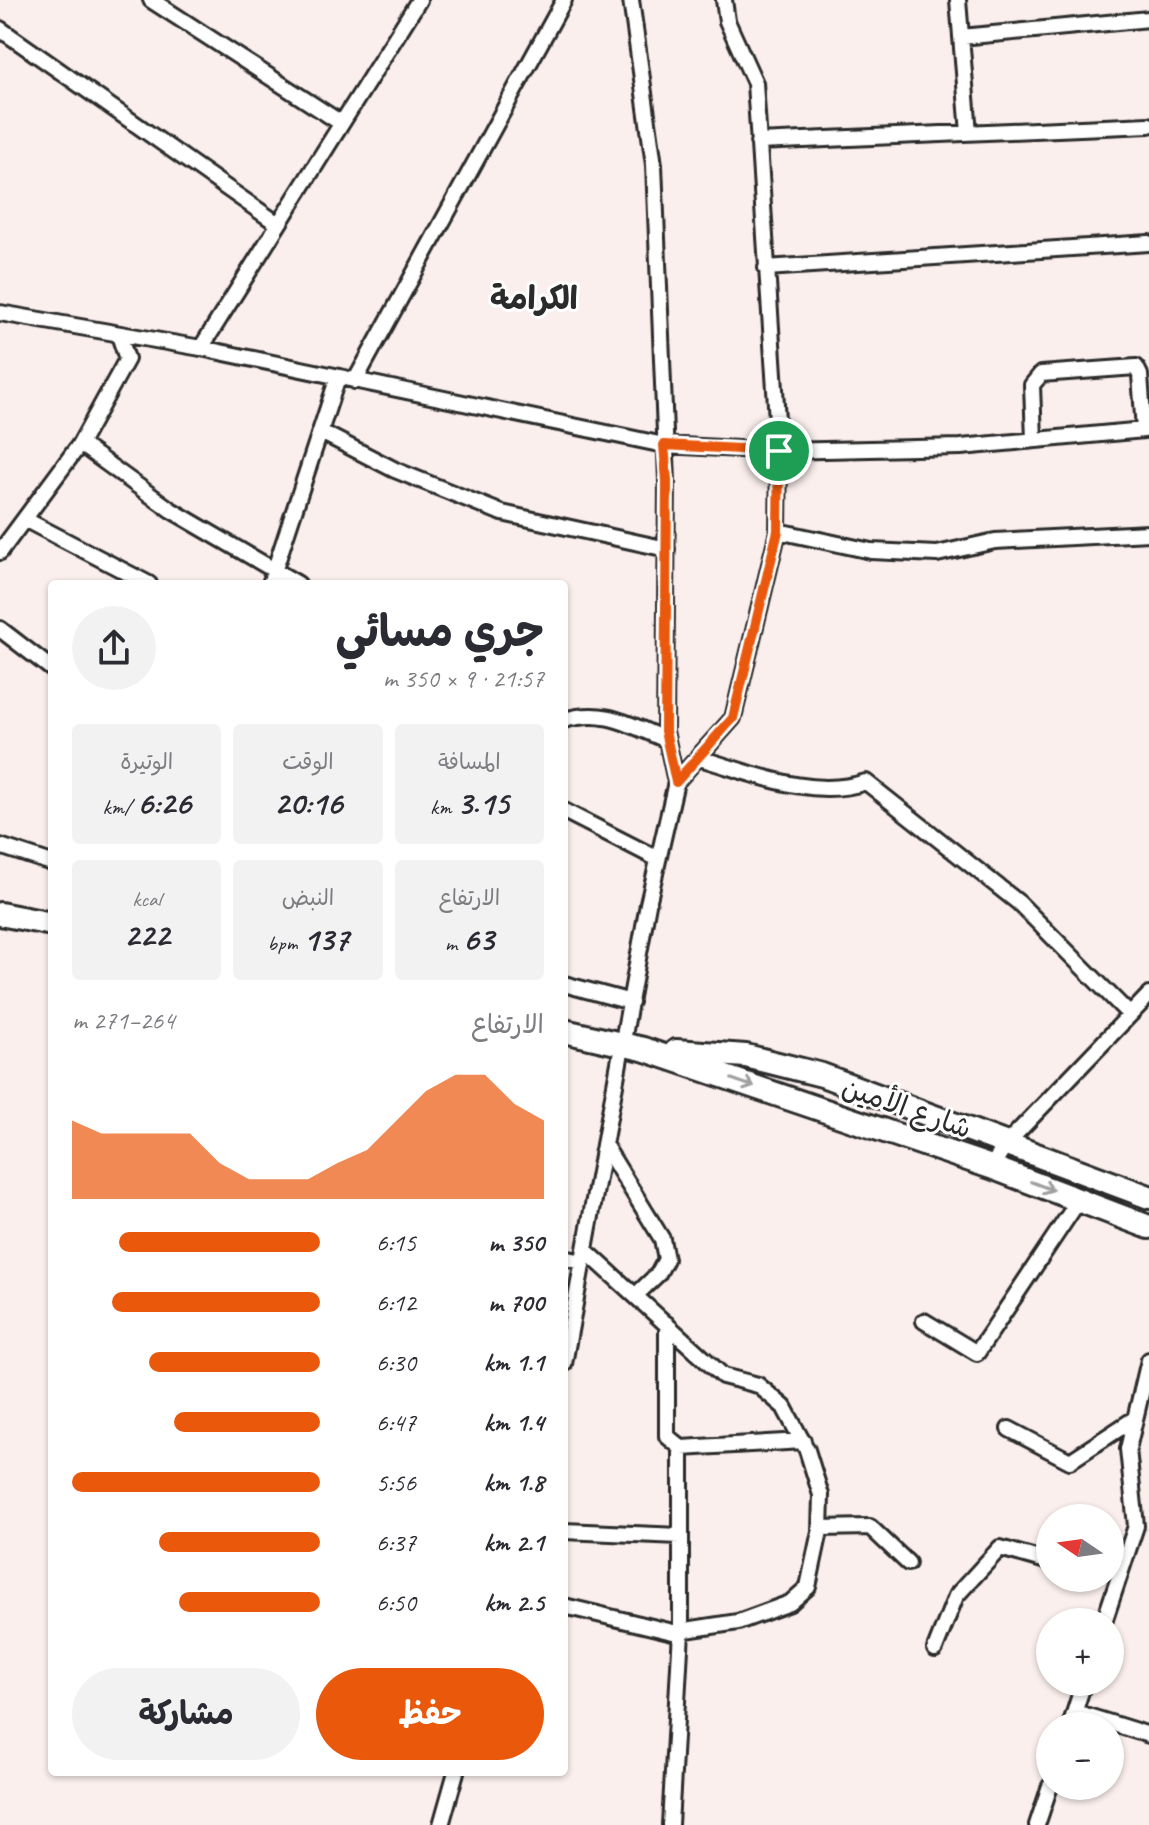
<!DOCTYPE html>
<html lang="ar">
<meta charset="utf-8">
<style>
:root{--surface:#fff;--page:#f2f2f3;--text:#2b2b33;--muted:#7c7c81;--accent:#ea580c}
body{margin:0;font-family:Caveat,"Playpen Sans Arabic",sans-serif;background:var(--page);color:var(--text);direction:rtl;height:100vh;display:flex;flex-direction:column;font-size:30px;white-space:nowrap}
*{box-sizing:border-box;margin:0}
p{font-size:26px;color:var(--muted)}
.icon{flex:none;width:44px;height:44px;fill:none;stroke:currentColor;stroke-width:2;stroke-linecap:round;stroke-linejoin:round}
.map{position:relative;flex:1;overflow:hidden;direction:ltr}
.side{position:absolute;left:48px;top:580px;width:520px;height:1196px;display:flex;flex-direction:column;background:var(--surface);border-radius:8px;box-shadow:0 2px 6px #0004;direction:rtl}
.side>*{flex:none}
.needle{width:52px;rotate:283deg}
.tools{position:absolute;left:1036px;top:1504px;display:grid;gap:16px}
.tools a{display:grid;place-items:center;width:88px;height:88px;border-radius:50%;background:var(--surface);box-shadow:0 2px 6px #0004;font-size:40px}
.pin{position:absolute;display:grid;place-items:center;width:68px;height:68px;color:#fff;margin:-34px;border:4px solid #fff;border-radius:50%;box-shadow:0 2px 8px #0007}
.round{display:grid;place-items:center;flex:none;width:84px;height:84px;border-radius:42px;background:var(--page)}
.headline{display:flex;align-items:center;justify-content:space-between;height:136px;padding:0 24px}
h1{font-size:44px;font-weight:700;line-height:60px}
.metrics{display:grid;grid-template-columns:repeat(3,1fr);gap:12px;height:136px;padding:8px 24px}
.metrics div{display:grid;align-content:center;border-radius:8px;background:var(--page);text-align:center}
.metrics b{font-size:34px;font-weight:700}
.metrics small{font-size:22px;font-weight:400}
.metrics p{font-size:22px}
.chart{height:224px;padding:16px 24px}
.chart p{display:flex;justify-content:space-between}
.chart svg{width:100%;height:144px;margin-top:8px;fill:var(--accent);opacity:.7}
.primary-button{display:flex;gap:16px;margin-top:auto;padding:16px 24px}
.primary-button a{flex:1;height:92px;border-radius:48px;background:var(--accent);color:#fff;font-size:32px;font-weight:700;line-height:92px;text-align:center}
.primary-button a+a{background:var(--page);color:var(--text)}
ul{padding:0 24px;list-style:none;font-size:26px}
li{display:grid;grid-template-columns:128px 96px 1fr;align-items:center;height:60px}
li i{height:20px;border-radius:10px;background:var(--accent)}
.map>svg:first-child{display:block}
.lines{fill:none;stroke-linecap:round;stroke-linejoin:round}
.street-casing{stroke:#2b2b2b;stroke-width:20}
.primary-casing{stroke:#2b2b2b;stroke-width:28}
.street{stroke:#fff;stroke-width:14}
.primary{stroke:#fff;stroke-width:22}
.oneway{stroke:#a0a0a0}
.route-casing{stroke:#fff;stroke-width:16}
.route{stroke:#ea580c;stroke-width:10}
.labels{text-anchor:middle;stroke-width:6;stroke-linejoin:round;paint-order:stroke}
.street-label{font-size:28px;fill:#2b2b2b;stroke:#fff}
.quarter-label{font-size:32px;font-weight:bold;fill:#2b2b2b;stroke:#fff}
</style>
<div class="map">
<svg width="1149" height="1825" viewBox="0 0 1149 1825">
<rect width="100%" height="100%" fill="#faefec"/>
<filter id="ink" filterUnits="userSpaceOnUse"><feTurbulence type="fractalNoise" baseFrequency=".0125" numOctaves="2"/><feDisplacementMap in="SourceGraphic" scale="16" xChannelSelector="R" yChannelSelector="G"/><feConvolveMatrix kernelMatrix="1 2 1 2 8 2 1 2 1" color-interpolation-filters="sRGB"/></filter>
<g filter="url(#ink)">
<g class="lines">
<g class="street-casing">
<path id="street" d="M 151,0 L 341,123
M 958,0 L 969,133
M 0,29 L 278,224
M 961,37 L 1149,19
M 758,142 L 1149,125
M 766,268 L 1149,243
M 0,313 L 201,348 L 664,445 L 779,451 L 961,447 L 1144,430 L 1140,375 L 1136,367 L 1041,374 L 1032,385 L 1034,440
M 201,348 L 419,0
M 355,381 L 564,0
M 321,432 L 395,470 L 502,513 L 667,549
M 80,444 L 171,510 L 298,584
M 26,520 L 149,584
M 778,531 L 871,551 L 937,554 L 995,541 L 1149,533
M 0,552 L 80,444 L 127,359 L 119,335
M 270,584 L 338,377
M 0,629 L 52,669
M 564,720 C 606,708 629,725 667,740
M 699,758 C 752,773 812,800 866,782 L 1019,903 L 1130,1015
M 676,782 L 733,718 L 778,531 L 779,451 L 755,83 L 727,21 L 724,0
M 564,811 L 658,859
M 0,846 L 52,863
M 564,984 L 631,1002
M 605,1146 L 662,1239 L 666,1259 L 658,1274 L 636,1295
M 991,1167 L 1007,1143 L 1149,995
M 564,1258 L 583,1262
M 924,1321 L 977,1353 L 1079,1200
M 667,1324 L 667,1436 L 681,1448 L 681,1631 L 670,1825
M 564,1364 L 648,904 L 676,782 L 665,731 L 667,481 L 654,165 L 631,0
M 1009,1429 L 1070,1461 L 1134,1419
M 681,1448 L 803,1441
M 820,1528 L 870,1527 L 908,1563
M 564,1531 L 680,1536
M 564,1606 L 673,1632 L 738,1622 L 790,1603 L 808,1587 L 820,1531 L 821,1495 L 807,1450 L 784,1407 L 758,1385 L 723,1376 L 585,1250
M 1104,1622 L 1136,1526 L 1128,1449 L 1149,1360
M 935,1649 L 956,1596 L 1000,1548 L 1050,1562
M 1075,1712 L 1149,1735
M 1070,1726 L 1084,1682
M 441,1825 L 456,1772
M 1037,1825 L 1050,1786"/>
</g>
<g class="primary-casing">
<path id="primary" d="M 0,914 L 52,924
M 564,1031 L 643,1049 L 991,1167 L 1149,1227
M 676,1051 L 746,1056 L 822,1075 L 1149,1197"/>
</g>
<use href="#street" class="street"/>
<use href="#primary" class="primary"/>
</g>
<defs><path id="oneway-shaft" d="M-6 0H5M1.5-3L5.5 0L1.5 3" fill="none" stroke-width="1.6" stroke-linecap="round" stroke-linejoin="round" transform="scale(2)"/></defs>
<g class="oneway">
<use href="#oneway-shaft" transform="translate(743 1083) rotate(19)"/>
<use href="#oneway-shaft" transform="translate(1042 1186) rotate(21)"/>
</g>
</g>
<g class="lines" filter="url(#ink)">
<g class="route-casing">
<path id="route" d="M 664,445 L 779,451 L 778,531 L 733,718 L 676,782 L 665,731 L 667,481 Z"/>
</g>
<use href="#route" class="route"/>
</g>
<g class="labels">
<g class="street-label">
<text transform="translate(907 1107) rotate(19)" y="10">شارع الأمين</text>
</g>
<g class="quarter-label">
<text x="534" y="309">الكرامة</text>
</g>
</g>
</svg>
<div class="tools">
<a><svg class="needle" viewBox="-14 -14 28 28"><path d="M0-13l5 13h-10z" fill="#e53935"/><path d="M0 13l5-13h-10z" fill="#7c7c81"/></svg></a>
<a>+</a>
<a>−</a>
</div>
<div class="pin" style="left:779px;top:451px;background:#1e9e55"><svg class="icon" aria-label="arrive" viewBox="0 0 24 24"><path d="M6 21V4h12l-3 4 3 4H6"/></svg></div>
<section class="side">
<div class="headline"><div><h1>جري مسائي</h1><p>21:57 · 9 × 350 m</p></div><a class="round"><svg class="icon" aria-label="share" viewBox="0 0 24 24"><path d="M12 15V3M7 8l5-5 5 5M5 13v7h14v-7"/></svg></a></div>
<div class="metrics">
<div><p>المسافة</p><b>3.15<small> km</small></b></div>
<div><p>الوقت</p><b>20:16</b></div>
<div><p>الوتيرة</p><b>6:26<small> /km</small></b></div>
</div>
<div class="metrics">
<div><p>الارتفاع</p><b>63<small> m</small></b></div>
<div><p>النبض</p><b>137<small> bpm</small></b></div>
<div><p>kcal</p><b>222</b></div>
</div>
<div class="chart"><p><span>الارتفاع</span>264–271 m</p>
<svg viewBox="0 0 160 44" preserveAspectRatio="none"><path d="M0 44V20L10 24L20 24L30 24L40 24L50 33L60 38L70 38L80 38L90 33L100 29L110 20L120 11L130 6L140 6L150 15L160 20V44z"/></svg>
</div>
<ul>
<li><b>350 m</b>6:15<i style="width:81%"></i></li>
<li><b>700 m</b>6:12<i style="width:84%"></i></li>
<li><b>1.1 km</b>6:30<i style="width:69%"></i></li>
<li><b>1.4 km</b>6:47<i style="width:59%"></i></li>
<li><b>1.8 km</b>5:56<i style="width:100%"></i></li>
<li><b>2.1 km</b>6:37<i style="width:65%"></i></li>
<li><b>2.5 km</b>6:50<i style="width:57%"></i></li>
</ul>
<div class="primary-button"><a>حفظ</a><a>مشاركة</a></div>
</section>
</div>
